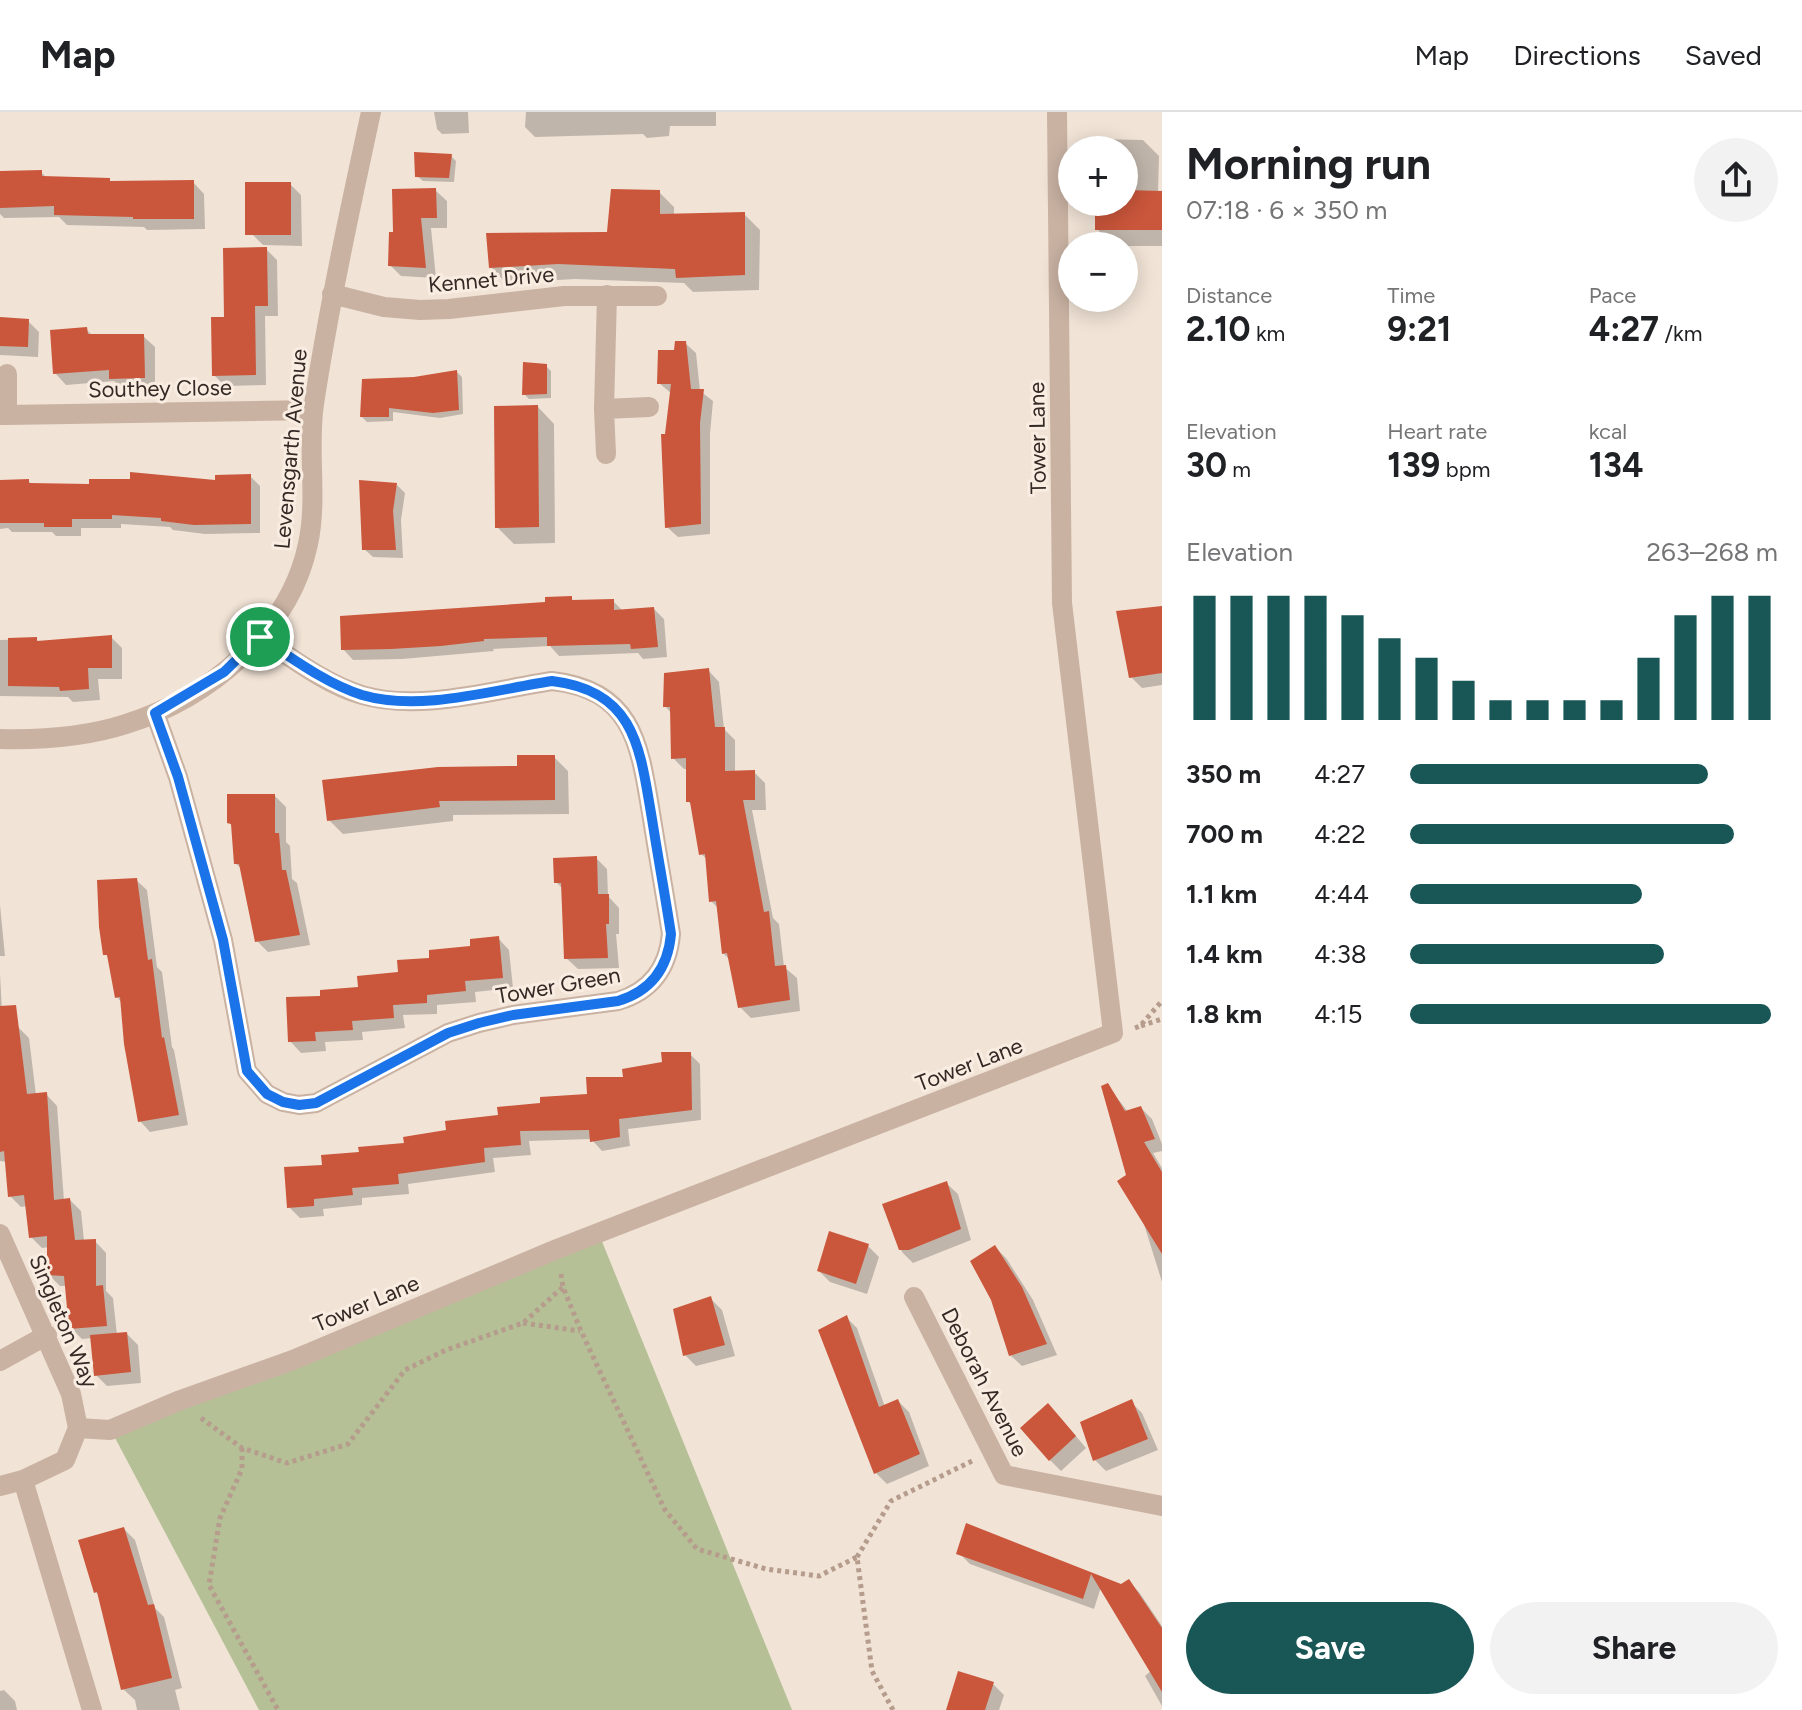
<!DOCTYPE html>
<meta charset="utf-8">
<style>
:root{--surface:#fff;--page:#f2f2f2;--text:#202124;--muted:#757577;--line:#e0e0e0;--accent:#195656}
body{margin:0;font-family:Figtree,sans-serif;background:var(--page);color:var(--text);height:100vh;display:flex;flex-direction:column;font-size:30px;white-space:nowrap}
*{box-sizing:border-box;margin:0}
p{font-size:26px;color:var(--muted)}
.icon{flex:none;width:44px;height:44px;fill:none;stroke:currentColor;stroke-width:2;stroke-linecap:round;stroke-linejoin:round}
.map{position:relative;flex:1;overflow:hidden}
.side{display:flex;flex-direction:column;background:var(--surface);width:640px}
.side>*{flex:none}
.fabs{position:absolute;left:1058px;top:24px;display:grid;gap:16px}
.fabs a{display:grid;place-items:center;width:80px;height:80px;border-radius:50%;background:var(--surface);box-shadow:0 4px 20px #0003;font-size:40px}
.pin{position:absolute;display:grid;place-items:center;width:68px;height:68px;color:#fff;margin:-34px;border:4px solid #fff;border-radius:50%;box-shadow:0 2px 8px #0007}
.round{display:grid;place-items:center;flex:none;width:84px;height:84px;border-radius:42px;background:var(--page)}
.summary{display:flex;align-items:center;justify-content:space-between;height:136px;padding:0 24px}
h1{font-size:44px;font-weight:700;line-height:60px}
.figures{display:grid;grid-template-columns:repeat(3,1fr);gap:12px;height:136px;padding:8px 24px}
.figures div{display:grid;align-content:center}
.figures b{font-size:34px;font-weight:700}
.figures small{font-size:22px;font-weight:400}
.figures p{font-size:22px}
.chart{height:224px;padding:16px 24px}
.chart p{display:flex;justify-content:space-between}
.chart svg{width:100%;height:144px;margin-top:8px;stroke:var(--accent);stroke-width:6}
.primary-button{display:flex;gap:16px;margin-top:auto;padding:16px 24px}
.primary-button a{flex:1;height:92px;border-radius:48px;background:var(--accent);color:#fff;font-size:32px;font-weight:700;line-height:92px;text-align:center}
.primary-button a+a{background:var(--page);color:var(--text)}
ul{padding:0 24px;list-style:none;font-size:26px}
li{display:grid;grid-template-columns:128px 96px 1fr;align-items:center;height:60px}
li i{height:20px;border-radius:10px;background:var(--accent)}
header{display:flex;align-items:center;gap:48px;box-sizing:border-box;height:112px;padding:0 40px;background:var(--surface);border-bottom:2px solid var(--line)}
header strong{font-size:38px}
nav{display:flex;gap:44px;margin-inline-start:auto;font-size:28px}
main{display:flex;flex:1;min-height:0}
.map>svg:first-child{display:block}
.green{fill:#b5c096}
.shadow{fill:#0003}
.building{fill:#ca563b}
.lines{fill:none;stroke-linecap:round;stroke-linejoin:round}
.path{stroke:#b59c8c;stroke-width:5;stroke-dasharray:4 4;stroke-linecap:butt}
.street{stroke:#c9b2a2;stroke-width:20}
.route-casing{stroke:#fff;stroke-width:16}
.route{stroke:#1a73e8;stroke-width:10}
.labels{text-anchor:middle;stroke-width:6;stroke-linejoin:round;paint-order:stroke}
.street-label{font-size:22px;fill:#342925;stroke:#f9ede2}
</style>
<header>
<strong>Map</strong>
<nav><a>Map</a><a>Directions</a><a>Saved</a></nav>
</header>
<main>
<div class="map">
<svg width="1162" height="1598" viewBox="0 0 1162 1598">
<rect width="100%" height="100%" fill="#f1e3d6"/>
<path class="green" d="M 601,1127 L 792,1598 L 259,1598 L 113,1322 Z"/>
<path class="shadow" d="M 434,0 L 468,0 L 469,21 L 442,22 L 437,17 Z
M 526,0 L 716,0 L 716,14 L 670,14 L 669,24 L 647,26 L 643,22 L 535,25 L 525,15 Z
M 1097,27 L 1143,28 L 1159,44 L 1158,81 L 1162,81 L 1162,134 L 1114,134 L 1097,117 L 1097,90 L 1124,90 L 1124,38 L 1097,38 Z
M 451,44 L 456,49 L 454,70 L 423,69 L 417,64 Z
M 41,60 L 47,66 L 109,68 L 113,71 L 193,70 L 204,82 L 205,117 L 147,118 L 144,115 L 67,113 L 59,105 L 4,106 L 0,102 L 0,61 Z
M 290,72 L 301,83 L 302,134 L 263,133 L 252,122 Z
M 435,78 L 447,89 L 447,116 L 431,116 L 436,166 L 401,164 L 390,153 L 395,122 Z
M 659,80 L 674,95 L 674,103 L 744,102 L 760,118 L 759,178 L 693,180 L 684,171 L 575,167 L 506,171 L 491,155 L 609,122 Z
M 266,137 L 277,148 L 278,204 L 265,204 L 266,273 L 225,274 L 214,263 L 226,207 Z
M 0,207 L 28,209 L 39,220 L 38,245 L 0,243 Z
M 86,217 L 93,224 L 143,224 L 155,235 L 155,276 L 122,277 L 114,269 L 66,273 L 55,261 Z
M 685,231 L 696,241 L 700,279 L 713,289 L 710,322 L 710,422 L 678,425 L 667,415 L 667,324 L 672,282 L 659,271 Z
M 546,254 L 551,259 L 551,286 L 529,287 L 524,282 Z
M 457,260 L 462,265 L 463,302 L 440,306 L 393,300 L 393,309 L 367,310 L 362,305 L 414,267 Z
M 538,295 L 554,312 L 555,431 L 514,432 L 497,415 Z
M 250,364 L 260,374 L 260,421 L 205,422 L 173,418 L 170,415 L 121,412 L 121,416 L 81,416 L 81,424 L 56,424 L 52,420 L 12,420 L 8,416 L 0,417 L 0,370 L 28,369 L 33,373 L 217,370 Z
M 397,373 L 405,381 L 401,408 L 403,446 L 373,445 L 364,437 Z
M 571,486 L 575,490 L 613,489 L 623,499 L 654,497 L 664,507 L 667,545 L 643,547 L 638,541 L 559,544 L 550,534 L 493,537 L 494,539 L 402,547 L 353,548 L 343,537 Z
M 1162,497 L 1162,573 L 1142,576 L 1131,565 Z
M 111,525 L 122,536 L 122,567 L 98,567 L 100,588 L 73,590 L 68,585 L 0,584 L 0,528 L 36,527 L 39,530 Z
M 708,558 L 719,570 L 724,617 L 735,628 L 735,661 L 754,660 L 765,671 L 766,698 L 752,698 L 773,806 L 779,812 L 784,855 L 797,866 L 800,899 L 751,906 L 740,895 L 730,848 L 723,841 L 719,797 L 711,789 L 708,748 L 701,742 L 693,694 L 688,689 L 688,657 L 684,657 L 673,646 L 672,602 L 665,594 Z
M 554,645 L 568,659 L 569,702 L 453,703 L 453,709 L 343,722 L 329,708 Z
M 275,684 L 286,695 L 286,730 L 290,734 L 292,767 L 297,771 L 310,833 L 268,840 L 257,829 L 242,757 L 236,752 L 234,715 L 229,711 Z
M 596,746 L 607,757 L 608,784 L 619,796 L 619,822 L 616,822 L 619,856 L 578,857 L 566,846 L 563,777 L 556,770 Z
M 136,768 L 147,778 L 157,855 L 162,860 L 172,935 L 174,938 L 188,1013 L 150,1020 L 140,1009 L 122,891 L 117,885 L 110,846 L 105,842 Z
M 0,793 L 5,844 L 0,844 Z
M 498,826 L 509,838 L 513,876 L 475,880 L 476,890 L 437,893 L 437,902 L 403,903 L 405,916 L 362,920 L 363,928 L 325,930 L 326,939 L 301,941 L 290,929 L 323,885 L 360,877 L 432,848 Z
M 0,862 L 3,916 L 18,915 L 29,926 L 36,983 L 46,982 L 57,994 L 64,1089 L 70,1088 L 81,1099 L 84,1129 L 95,1129 L 106,1141 L 106,1179 L 113,1186 L 117,1223 L 127,1222 L 138,1233 L 141,1271 L 107,1274 L 96,1263 L 92,1226 L 82,1227 L 71,1216 L 67,1174 L 60,1174 L 49,1163 L 49,1135 L 42,1136 L 31,1125 L 27,1094 L 21,1095 L 10,1084 L 7,1050 L 0,1049 Z
M 690,942 L 700,952 L 701,1008 L 628,1017 L 630,1034 L 602,1039 L 591,1027 L 529,1029 L 531,1043 L 493,1046 L 495,1060 L 408,1072 L 409,1082 L 362,1086 L 362,1093 L 323,1097 L 324,1104 L 300,1106 L 289,1095 L 324,1054 L 361,1041 L 406,1032 L 542,993 L 589,984 Z
M 1108,974 L 1128,1000 L 1141,996 L 1152,1007 L 1162,1032 L 1162,1039 L 1153,1041 L 1162,1056 L 1162,1170 L 1129,1064 Z
M 946,1071 L 958,1082 L 971,1128 L 913,1151 L 902,1140 L 884,1093 Z
M 868,1134 L 879,1145 L 867,1182 L 830,1170 L 819,1159 Z
M 995,1135 L 1006,1146 L 1033,1188 L 1057,1243 L 1022,1254 L 1010,1243 L 992,1187 Z
M 711,1187 L 722,1198 L 735,1244 L 696,1254 L 685,1243 Z
M 846,1205 L 857,1216 L 885,1295 L 898,1289 L 909,1300 L 929,1354 L 887,1372 L 876,1361 L 820,1219 Z
M 1131,1290 L 1142,1301 L 1158,1338 L 1106,1359 L 1095,1348 Z
M 1059,1304 L 1086,1336 L 1061,1359 L 1050,1348 Z
M 967,1413 L 1121,1474 L 1128,1469 L 1139,1480 L 1162,1514 L 1162,1594 L 1145,1564 L 1152,1558 L 1101,1475 L 1094,1497 L 970,1452 L 959,1441 Z
M 124,1417 L 135,1428 L 155,1496 L 164,1505 L 182,1576 L 175,1578 L 180,1598 L 137,1598 L 135,1588 L 123,1577 L 100,1485 L 96,1480 Z
M 993,1572 L 1004,1583 L 999,1598 L 948,1598 Z
M 4,1578 L 15,1589 L 17,1598 L 0,1598 L 0,1579 Z"/>
<path class="building" d="M 414,40 L 452,42 L 449,66 L 415,65 Z
M 42,58 L 42,64 L 110,66 L 110,69 L 194,68 L 194,107 L 133,107 L 133,105 L 54,103 L 54,94 L 0,96 L 0,59 Z
M 245,70 L 291,70 L 291,123 L 245,123 Z
M 436,76 L 437,106 L 421,106 L 426,156 L 388,154 L 389,120 L 393,120 L 392,77 Z
M 611,77 L 660,78 L 660,102 L 745,100 L 745,163 L 676,166 L 675,157 L 558,152 L 489,156 L 486,121 L 607,120 Z
M 1124,78 L 1162,79 L 1162,118 L 1095,118 L 1095,90 L 1124,90 Z
M 267,135 L 268,194 L 255,194 L 256,263 L 212,264 L 211,205 L 224,205 L 223,136 Z
M 0,205 L 29,207 L 28,235 L 0,234 Z
M 87,215 L 88,222 L 144,222 L 145,266 L 109,267 L 109,258 L 53,262 L 50,218 Z
M 675,229 L 686,229 L 691,277 L 704,277 L 700,311 L 701,412 L 665,416 L 661,322 L 665,322 L 671,272 L 657,272 L 658,238 L 674,238 Z
M 523,250 L 547,252 L 547,282 L 522,283 Z
M 457,258 L 459,298 L 433,301 L 389,296 L 389,305 L 360,305 L 362,267 L 414,265 Z
M 538,293 L 539,415 L 495,416 L 494,294 Z
M 130,360 L 215,368 L 215,363 L 251,362 L 251,412 L 194,413 L 161,409 L 161,406 L 112,403 L 112,407 L 72,407 L 72,415 L 44,415 L 44,411 L 0,411 L 0,368 L 29,367 L 29,371 L 89,372 L 89,367 L 130,367 Z
M 359,368 L 397,371 L 393,399 L 396,438 L 362,438 Z
M 572,484 L 572,488 L 614,487 L 614,498 L 654,495 L 658,535 L 631,537 L 630,532 L 547,534 L 547,525 L 484,527 L 484,529 L 441,534 L 391,537 L 341,538 L 340,504 L 545,490 L 545,485 Z
M 1162,494 L 1162,561 L 1129,566 L 1116,499 Z
M 112,523 L 112,556 L 88,556 L 89,577 L 60,579 L 59,575 L 8,574 L 8,526 L 37,525 L 37,529 Z
M 709,556 L 715,615 L 725,615 L 725,659 L 755,658 L 755,688 L 743,688 L 764,800 L 769,799 L 775,854 L 786,853 L 790,888 L 738,896 L 727,841 L 722,842 L 716,789 L 709,790 L 705,742 L 699,743 L 690,690 L 686,690 L 686,646 L 671,647 L 670,595 L 663,595 L 664,561 Z
M 517,643 L 555,643 L 555,688 L 439,689 L 440,695 L 327,709 L 322,668 L 438,655 L 517,654 Z
M 227,682 L 275,682 L 275,721 L 279,721 L 282,758 L 286,758 L 300,823 L 255,830 L 239,752 L 234,752 L 231,712 L 227,711 Z
M 597,744 L 598,782 L 609,782 L 609,812 L 606,812 L 608,846 L 564,847 L 561,771 L 554,771 L 553,746 Z
M 137,766 L 148,848 L 152,847 L 162,926 L 164,925 L 179,1003 L 138,1010 L 124,932 L 120,885 L 115,886 L 107,843 L 103,843 L 99,815 L 97,768 Z
M 499,824 L 503,866 L 465,869 L 466,879 L 427,883 L 427,891 L 393,893 L 394,906 L 352,909 L 353,918 L 315,920 L 316,929 L 288,930 L 286,885 L 320,884 L 320,878 L 358,875 L 357,864 L 398,860 L 397,848 L 429,846 L 429,838 L 470,834 L 470,827 Z
M 16,893 L 27,982 L 47,980 L 54,1088 L 70,1086 L 75,1128 L 96,1127 L 96,1174 L 103,1173 L 107,1214 L 69,1217 L 64,1164 L 47,1163 L 47,1124 L 29,1126 L 24,1083 L 8,1085 L 4,1039 L 0,1040 L 0,894 Z
M 661,940 L 691,940 L 692,998 L 619,1007 L 620,1025 L 590,1030 L 589,1018 L 520,1019 L 521,1033 L 484,1036 L 485,1050 L 398,1062 L 399,1072 L 352,1076 L 353,1083 L 314,1087 L 314,1094 L 287,1096 L 284,1055 L 322,1053 L 321,1043 L 359,1040 L 358,1035 L 404,1031 L 403,1025 L 446,1018 L 445,1009 L 498,1003 L 497,995 L 540,991 L 540,985 L 587,982 L 586,965 L 623,965 L 622,957 L 662,950 Z
M 1108,971 L 1125,999 L 1141,994 L 1155,1027 L 1144,1030 L 1162,1060 L 1162,1142 L 1117,1069 L 1126,1063 L 1101,974 Z
M 947,1069 L 961,1117 L 909,1138 L 899,1138 L 882,1092 Z
M 829,1119 L 869,1132 L 856,1172 L 817,1159 Z
M 995,1133 L 1022,1175 L 1047,1232 L 1009,1244 L 991,1188 L 970,1149 Z
M 711,1184 L 725,1233 L 683,1244 L 673,1197 Z
M 847,1203 L 879,1295 L 898,1287 L 920,1342 L 874,1362 L 818,1218 Z
M 127,1220 L 131,1260 L 94,1264 L 90,1223 Z
M 1132,1287 L 1148,1327 L 1093,1349 L 1080,1310 Z
M 1048,1291 L 1076,1324 L 1049,1349 L 1020,1316 Z
M 966,1411 L 1121,1472 L 1129,1467 L 1162,1516 L 1162,1580 L 1091,1462 L 1083,1487 L 956,1442 Z
M 124,1415 L 148,1493 L 154,1492 L 172,1566 L 121,1578 L 97,1480 L 94,1481 L 78,1428 Z
M 958,1559 L 994,1570 L 985,1598 L 946,1598 Z"/>
<g class="lines">
<path class="path" d="M 1141,914 L 1162,907
M 1135,916 L 1140,914 L 1162,889
M 561,1162 L 563,1175 L 581,1219 L 665,1398 L 697,1437 L 766,1457 L 819,1464 L 857,1445 L 872,1559 L 893,1598
M 523,1211 L 580,1219
M 201,1306 L 242,1336 L 287,1351 L 348,1332 L 405,1258 L 446,1238 L 523,1211 L 563,1175
M 242,1336 L 242,1357 L 220,1406 L 209,1473 L 278,1598
M 857,1445 L 891,1389 L 972,1349"/>
<path class="street" d="M 332,182 L 384,195 L 420,198 L 449,197 L 564,184 L 657,184
M 604,297 L 607,183
M 0,303 L 7,303 L 7,262
M 7,303 L 313,298
M 606,342 L 604,297 L 649,295
M 155,601 L 178,665 L 223,828 L 247,959 L 267,982 L 283,990 L 299,993 L 316,991 L 448,921 L 479,911 L 513,903 L 618,889 C 651,879 668,856 671,822 C 665,783 658,745 652,707 C 640,637 636,578 552,569 C 493,578 420,600 362,583 C 325,572 292,546 260,525
M 0,627 C 42,628 86,625 126,612 C 209,586 290,519 308,432 C 318,386 307,338 314,292 C 329,194 350,97 371,0
M 0,1122 L 71,1282 L 78,1316
M 914,1185 L 1004,1363 L 1162,1394
M 0,1249 L 47,1223
M 78,1316 L 110,1318 L 178,1289 L 293,1248 L 557,1137 L 1113,921 L 1062,491 L 1057,0
M 23,1368 L 92,1598
M 0,1374 L 23,1368 L 65,1348 L 78,1316"/>
</g>
<g class="lines">
<g class="route-casing">
<path id="route" d="M 260,525 C 292,546 325,571 362,583 C 420,600 493,578 552,569 C 636,579 640,637 652,707 C 658,745 665,783 671,822 C 668,856 651,879 618,889 L 513,903 L 479,911 L 448,921 L 316,991 L 299,993 L 283,990 L 267,982 L 247,959 L 223,828 L 178,665 L 155,601 L 224,560 Z"/>
</g>
<use href="#route" class="route"/>
</g>
<g class="labels">
<g class="street-label">
<text transform="translate(491 167) rotate(-5)" y="8">Kennet Drive</text>
<text transform="translate(160 276) rotate(-1)" y="8">Southey Close</text>
<text transform="translate(1037 326) rotate(-91)" y="8">Tower Lane</text>
<text transform="translate(290 337) rotate(-85)" y="8">Levensgarth Avenue</text>
<text transform="translate(558 873) rotate(-10)" y="8">Tower Green</text>
<text transform="translate(969 952) rotate(-21)" y="8">Tower Lane</text>
<text transform="translate(366 1191) rotate(-23)" y="8">Tower Lane</text>
<text transform="translate(64 1209) rotate(67)" y="8">Singleton Way</text>
<text transform="translate(985 1270) rotate(63)" y="8">Deborah Avenue</text>
</g>
</g>
</svg>
<div class="fabs">
<a>+</a>
<a>−</a>
</div>
<div class="pin" style="left:260px;top:525px;background:#1e9e55"><svg class="icon" aria-label="arrive" viewBox="0 0 24 24"><path d="M6 21V4h12l-3 4 3 4H6"/></svg></div>
</div>
<section class="side">
<div class="summary"><div><h1>Morning run</h1><p>07:18 · 6 × 350 m</p></div><a class="round"><svg class="icon" aria-label="share" viewBox="0 0 24 24"><path d="M12 15V3M7 8l5-5 5 5M5 13v7h14v-7"/></svg></a></div>
<div class="figures">
<div><p>Distance</p><b>2.10<small> km</small></b></div>
<div><p>Time</p><b>9:21</b></div>
<div><p>Pace</p><b>4:27<small> /km</small></b></div>
</div>
<div class="figures">
<div><p>Elevation</p><b>30<small> m</small></b></div>
<div><p>Heart rate</p><b>139<small> bpm</small></b></div>
<div><p>kcal</p><b>134</b></div>
</div>
<div class="chart"><p><span>Elevation</span>263–268 m</p>
<svg viewBox="0 0 160 44" preserveAspectRatio="none"><path d="M5 44V6M15 44V6M25 44V6M35 44V6M45 44V12M55 44V19M65 44V25M75 44V32M85 44V38M95 44V38M105 44V38M115 44V38M125 44V25M135 44V12M145 44V6M155 44V6"/></svg>
</div>
<ul>
<li><b>350 m</b>4:27<i style="width:81%"></i></li>
<li><b>700 m</b>4:22<i style="width:88%"></i></li>
<li><b>1.1 km</b>4:44<i style="width:63%"></i></li>
<li><b>1.4 km</b>4:38<i style="width:69%"></i></li>
<li><b>1.8 km</b>4:15<i style="width:98%"></i></li>
</ul>
<div class="primary-button"><a>Save</a><a>Share</a></div>
</section>
</main>
